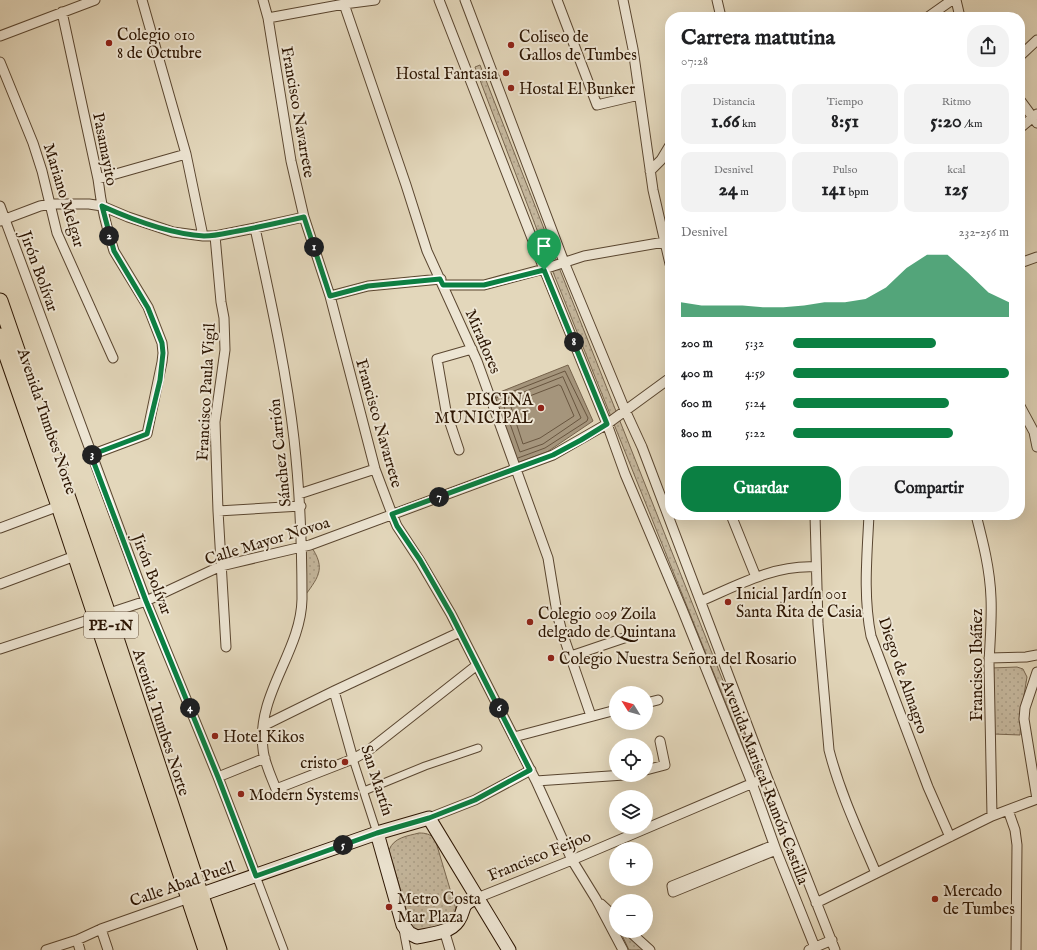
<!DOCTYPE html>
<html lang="es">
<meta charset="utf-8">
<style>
:root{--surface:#fff;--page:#f2f2f2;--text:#202124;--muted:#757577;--accent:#0b8043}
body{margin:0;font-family:"IM FELL English",serif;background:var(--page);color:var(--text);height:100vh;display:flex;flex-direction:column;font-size:15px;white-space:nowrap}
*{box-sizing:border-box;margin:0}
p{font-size:13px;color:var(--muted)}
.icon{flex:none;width:22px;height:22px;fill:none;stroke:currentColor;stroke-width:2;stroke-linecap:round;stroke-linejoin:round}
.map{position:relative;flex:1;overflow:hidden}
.details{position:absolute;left:665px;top:12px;width:360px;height:508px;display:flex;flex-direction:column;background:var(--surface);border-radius:16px;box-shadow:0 4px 16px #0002}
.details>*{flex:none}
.needle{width:26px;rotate:307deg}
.controls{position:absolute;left:609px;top:686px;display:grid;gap:8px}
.controls a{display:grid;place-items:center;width:44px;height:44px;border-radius:50%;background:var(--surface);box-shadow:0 4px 16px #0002;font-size:20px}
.pin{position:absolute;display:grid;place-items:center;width:34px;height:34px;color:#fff;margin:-41px -17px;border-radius:50% 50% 50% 0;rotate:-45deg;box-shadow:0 0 4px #0007}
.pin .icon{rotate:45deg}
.km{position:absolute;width:20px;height:20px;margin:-10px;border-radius:50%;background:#222;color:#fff;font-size:11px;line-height:20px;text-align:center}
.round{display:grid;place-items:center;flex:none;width:42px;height:42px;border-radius:16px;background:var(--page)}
.summary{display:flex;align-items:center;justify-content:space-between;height:68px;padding:0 16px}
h1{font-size:22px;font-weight:700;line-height:30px}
.figures{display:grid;grid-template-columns:repeat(3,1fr);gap:6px;height:68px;padding:4px 16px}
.figures div{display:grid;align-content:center;border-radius:10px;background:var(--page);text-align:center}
.figures b{font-size:20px;font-weight:700}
.figures small{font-size:11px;font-weight:400}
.figures p{font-size:11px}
.chart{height:112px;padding:8px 16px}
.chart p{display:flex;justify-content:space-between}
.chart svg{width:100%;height:72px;margin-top:4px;fill:var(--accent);opacity:.7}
.action{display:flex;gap:8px;margin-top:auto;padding:8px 16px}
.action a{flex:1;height:46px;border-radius:16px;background:var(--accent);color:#fff;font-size:16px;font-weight:700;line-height:46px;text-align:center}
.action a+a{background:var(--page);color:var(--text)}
ul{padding:0 16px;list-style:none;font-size:13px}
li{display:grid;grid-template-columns:64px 48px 1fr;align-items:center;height:30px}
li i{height:10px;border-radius:5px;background:var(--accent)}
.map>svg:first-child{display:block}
.green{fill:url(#green-dots);stroke:#78664f}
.water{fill:#a5957c;stroke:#75624b}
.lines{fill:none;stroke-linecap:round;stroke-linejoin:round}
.shore{stroke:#68553f;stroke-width:1}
.pedestrian-casing{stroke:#5a4630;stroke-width:9}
.minor-casing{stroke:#5a4630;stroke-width:11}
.secondary-casing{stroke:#2c1502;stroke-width:15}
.trunk-casing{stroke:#2c1502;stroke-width:17}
.pedestrian{stroke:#ede5d3;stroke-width:7}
.minor{stroke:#ede5d3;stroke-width:9}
.secondary{stroke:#ede5d3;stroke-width:13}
.trunk{stroke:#e3d7bb;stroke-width:15}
.route-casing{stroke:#fff;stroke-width:8}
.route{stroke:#0b8043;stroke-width:5}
.poi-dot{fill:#8f2418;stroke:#ede5d3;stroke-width:1.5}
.labels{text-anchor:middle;stroke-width:4;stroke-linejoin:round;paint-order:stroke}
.shield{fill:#ede5d3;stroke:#665341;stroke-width:1}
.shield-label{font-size:15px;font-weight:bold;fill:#2c1502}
.poi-label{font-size:16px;fill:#2c1502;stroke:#ede5d3;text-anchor:start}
.street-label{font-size:16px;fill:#2c1502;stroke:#ede5d3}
</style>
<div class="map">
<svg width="1037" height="950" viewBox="0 0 1037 950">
<defs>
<pattern id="green-dots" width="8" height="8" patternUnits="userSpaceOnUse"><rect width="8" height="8" fill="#c4b69c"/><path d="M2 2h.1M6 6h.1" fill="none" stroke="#a99c85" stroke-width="1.8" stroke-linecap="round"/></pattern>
</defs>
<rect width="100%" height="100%" fill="#e3d7bb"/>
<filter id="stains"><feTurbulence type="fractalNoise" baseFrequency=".005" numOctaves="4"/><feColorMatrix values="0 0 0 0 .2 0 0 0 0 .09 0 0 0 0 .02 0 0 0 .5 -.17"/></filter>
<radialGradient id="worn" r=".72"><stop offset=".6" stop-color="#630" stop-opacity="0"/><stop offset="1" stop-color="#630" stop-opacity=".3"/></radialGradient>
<path class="green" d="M 480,65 L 557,262 L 550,264 L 475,67 Z
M 558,265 L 762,779 L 757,781 L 551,267 Z
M 310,545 C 328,570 317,578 302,600 L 301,547 Z
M 1017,667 L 1023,669 L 1027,677 L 1022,707 L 1020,735 L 993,734 L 991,668 Z
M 419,833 C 426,833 430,834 435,839 L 456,909 L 455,914 L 451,922 L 419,933 L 411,926 L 389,850 C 394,837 408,836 419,833 Z
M 620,931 L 627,931 L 644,950 L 629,950 Z"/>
<path class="water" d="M 568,365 L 593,421 L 547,452 L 514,464 L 490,396 Z"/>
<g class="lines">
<path class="shore" d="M 563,377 L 581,418 L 543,444 L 520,452 L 502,401 Z
M 559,385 L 561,386 L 574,416 L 540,438 L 523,444 L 510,404 Z
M 496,398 L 565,371 L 588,418 L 587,421 L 545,448 L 518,458"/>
<g class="pedestrian-casing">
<path id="pedestrian" d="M 353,759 L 377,833
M 364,791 L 425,766 L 478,748
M 256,876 L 284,950
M 403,929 L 407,950"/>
</g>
<g class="minor-casing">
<path id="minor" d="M 142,0 L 186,154 L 203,236
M 263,0 L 268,18 L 291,161 L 304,217 L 330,296 L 375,469 L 392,514 L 397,526 L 420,561 L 451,614 L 536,781 L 572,860 L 596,899 L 623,950
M 439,0 L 544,269 L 607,424 L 625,474 L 682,609 L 752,783 L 776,850 L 816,950
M 465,0 L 564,262 L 625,410 L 642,447 L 767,777 L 835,950
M 557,0 L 597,105 L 639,95
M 623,0 L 633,49 L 653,190 L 670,264
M 717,0 L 721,17
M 956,0 L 960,17
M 344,4 L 406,185 L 427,251 L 477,361 L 548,558 L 557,613 L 562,632 L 591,716
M 62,12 L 98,179 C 101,204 106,227 114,251 L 148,307 L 162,343 L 163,353 L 162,362 L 147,434 L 91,455
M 928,17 L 952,0
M 268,18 L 344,4 L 375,0
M 0,36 L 95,0
M 1020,56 L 1037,40
M 0,62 L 33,143 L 42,171 L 57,233 L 113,358
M 1020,100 L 1037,123
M 1020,128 L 1037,114
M 650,171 L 661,160 L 670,145
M 98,179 L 186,154
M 0,206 L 146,601 L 218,777 L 256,876
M 0,221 L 40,206 L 51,204 L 89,204 L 102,206 L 128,217 L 173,232 L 203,236 L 215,236 L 255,228 L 304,217
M 255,228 C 270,298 286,368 294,439 C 300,492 302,545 302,599 C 301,652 256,694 263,749 C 264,762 271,776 276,789 L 353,759 L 369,750 L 477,665
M 215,236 L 221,302 L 224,318 L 225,350 L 215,422 L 218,511 L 226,647
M 1020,263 L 1037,257
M 443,285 L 484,285 L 544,269 L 584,256 L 670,241
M 330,296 L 368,286 L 441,279
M 1020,406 L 1034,432 L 1037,447
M 459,450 L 446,411 L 437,359 L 472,349
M 299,494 L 375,469
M 218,511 L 301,506
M 731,515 L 756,577
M 815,515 L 818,624 L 829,750 C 840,793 859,833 876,873
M 869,515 C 867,556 863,596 871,636 L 928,787 L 950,837
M 976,515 C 983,542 990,569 991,598 C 992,619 990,641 989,663 L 992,816
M 0,528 L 59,506
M 0,584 L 75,556
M 701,601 C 738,585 774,565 815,567
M 0,649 L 146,601 L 221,566 L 310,545 L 553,455 L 607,424 L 670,378
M 571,656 L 630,636
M 989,658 L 1026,657 L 1037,655
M 334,691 L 353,759
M 646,703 L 658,700
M 263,726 L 334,691 L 460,632
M 514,737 L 616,710
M 646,770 L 665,765 L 660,741
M 218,777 L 265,758
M 536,781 L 624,775
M 1037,799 L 1024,719 L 1025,708 L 1037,672
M 1008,810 L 1015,830 L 1017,845 L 1016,950
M 429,818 L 475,800 L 531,770
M 774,845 L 672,886 L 673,892 L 776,850
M 477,898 L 572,860 L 767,777
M 816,903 L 992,816 L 1037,799
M 601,904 L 616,918
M 101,929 L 108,950
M 444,930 L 450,950
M 629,931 L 650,950
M 77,940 L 80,950
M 46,950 L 77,940 L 101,929 L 189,898
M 809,950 L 832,940"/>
</g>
<g class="secondary-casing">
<path id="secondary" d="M 377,833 L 403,925 L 409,933 L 417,937 C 430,934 450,933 458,921 C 467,908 458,905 477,898
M 191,898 L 377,833 L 429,818 L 509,950"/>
</g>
<g class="trunk-casing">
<path id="trunk" d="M 0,301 L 108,614 L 219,950
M 0,336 L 59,506 L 206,950"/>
</g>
<use href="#pedestrian" class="pedestrian"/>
<use href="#minor" class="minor"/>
<use href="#secondary" class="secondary"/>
<use href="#trunk" class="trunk"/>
</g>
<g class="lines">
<g class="route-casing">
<path id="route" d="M 102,206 C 133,220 169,234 204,236 C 216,236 227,233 238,231 C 260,227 282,222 304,217 L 330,296 L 368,286 L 440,279 L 443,285 L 484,285 L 544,270 L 607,424 L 581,440 L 553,455 L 392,514 L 397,526 L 420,560 L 451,614 L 530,770 L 475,800 L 429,818 L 377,833 L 256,876 L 218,777 L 146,601 L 91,455 L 147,434 L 160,380 L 163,353 L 162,343 L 148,308 L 114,251 Z"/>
</g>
<use href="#route" class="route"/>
</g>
<g class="poi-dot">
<circle cx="109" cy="43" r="4"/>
<circle cx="511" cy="45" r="4"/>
<circle cx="506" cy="73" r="4"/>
<circle cx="511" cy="88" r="4"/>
<circle cx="541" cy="408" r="4"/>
<circle cx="728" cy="602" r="4"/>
<circle cx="530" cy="622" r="4"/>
<circle cx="551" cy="658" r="4"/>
<circle cx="215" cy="736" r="4"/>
<circle cx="345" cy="762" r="4"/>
<circle cx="241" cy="794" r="4"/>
<circle cx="935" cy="899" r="4"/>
<circle cx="389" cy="907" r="4"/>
</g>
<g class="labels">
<rect class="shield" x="84" y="612" width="54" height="26" rx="3"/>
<g class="shield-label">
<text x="111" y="630">PE-1N</text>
</g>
<g class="poi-label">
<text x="117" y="40">Colegio 010<tspan x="117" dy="18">8 de Octubre</tspan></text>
<text x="519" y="42">Coliseo de<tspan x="519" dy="18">Gallos de Tumbes</tspan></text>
<text x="498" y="79" text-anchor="end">Hostal Fantasia</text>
<text x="519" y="94">Hostal El Bunker</text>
<text x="533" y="405" text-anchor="end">PISCINA<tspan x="533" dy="18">MUNICIPAL</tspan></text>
<text x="736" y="599">Inicial Jardín 001<tspan x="736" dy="18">Santa Rita de Casia</tspan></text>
<text x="538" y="619">Colegio 009 Zoila<tspan x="538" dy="18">delgado de Quintana</tspan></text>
<text x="559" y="664">Colegio Nuestra Señora del Rosario</text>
<text x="223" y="742">Hotel Kikos</text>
<text x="337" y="768" text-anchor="end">cristo</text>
<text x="249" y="800">Modern Systems</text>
<text x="943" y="896">Mercado<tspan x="943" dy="18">de Tumbes</tspan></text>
<text x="397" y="904">Metro Costa<tspan x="397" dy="18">Mar Plaza</tspan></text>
</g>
<g class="street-label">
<text transform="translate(299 112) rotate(80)" y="6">Francisco Navarrete</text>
<text transform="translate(106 149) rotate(79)" y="6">Pasamayito</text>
<text transform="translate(65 195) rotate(73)" y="6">Mariano Melgar</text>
<text transform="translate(40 271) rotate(70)" y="6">Jirón Bolívar</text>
<text transform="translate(484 341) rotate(67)" y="6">Miraflores</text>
<text transform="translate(205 392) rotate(-87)" y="6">Francisco Paula Vigil</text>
<text transform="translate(48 421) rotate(71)" y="6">Avenida Tumbes Norte</text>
<text transform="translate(380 423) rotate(74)" y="6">Francisco Navarrete</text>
<text transform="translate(279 453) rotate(-96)" y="6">Sánchez Carrión</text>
<text transform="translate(267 540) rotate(-17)" y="6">Calle Mayor Novoa</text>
<text transform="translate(153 574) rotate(69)" y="6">Jirón Bolívar</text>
<text transform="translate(976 665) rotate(-90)" y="6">Francisco Ibáñez</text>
<text transform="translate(904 675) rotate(71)" y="6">Diego de Almagro</text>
<text transform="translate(162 722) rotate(72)" y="6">Avenida Tumbes Norte</text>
<text transform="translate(378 780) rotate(72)" y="6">San Martín</text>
<text transform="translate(766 782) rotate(69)" y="6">Avenida Mariscal Ramón Castilla</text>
<text transform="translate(539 855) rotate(-22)" y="6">Francisco Feijoo</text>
<text transform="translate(182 883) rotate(-19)" y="6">Calle Abad Puell</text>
</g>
</g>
<rect width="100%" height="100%" filter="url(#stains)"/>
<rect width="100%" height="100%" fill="url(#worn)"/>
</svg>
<div class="controls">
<a><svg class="needle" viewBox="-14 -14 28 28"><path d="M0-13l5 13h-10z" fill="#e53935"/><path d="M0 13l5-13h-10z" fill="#757577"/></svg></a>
<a><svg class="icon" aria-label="locate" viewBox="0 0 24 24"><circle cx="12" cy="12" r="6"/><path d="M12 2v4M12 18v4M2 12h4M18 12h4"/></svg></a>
<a><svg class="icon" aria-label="layers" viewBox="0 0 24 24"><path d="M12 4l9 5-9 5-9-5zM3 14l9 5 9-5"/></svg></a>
<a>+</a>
<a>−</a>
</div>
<div class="pin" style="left:544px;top:270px;background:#1e9e55"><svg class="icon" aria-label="arrive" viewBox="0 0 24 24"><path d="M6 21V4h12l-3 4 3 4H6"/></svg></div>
<b class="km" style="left:314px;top:247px">1</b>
<b class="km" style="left:109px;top:236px">2</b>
<b class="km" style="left:92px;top:455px">3</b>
<b class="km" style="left:190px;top:708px">4</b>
<b class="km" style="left:343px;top:845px">5</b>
<b class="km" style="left:499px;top:708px">6</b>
<b class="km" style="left:439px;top:497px">7</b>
<b class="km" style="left:574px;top:342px">8</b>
<section class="details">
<div class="summary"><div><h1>Carrera matutina</h1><p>07:28</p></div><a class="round"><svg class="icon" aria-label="share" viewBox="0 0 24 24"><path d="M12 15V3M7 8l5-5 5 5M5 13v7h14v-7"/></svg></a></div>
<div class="figures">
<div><p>Distancia</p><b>1.66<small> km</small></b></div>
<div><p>Tiempo</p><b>8:51</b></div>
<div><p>Ritmo</p><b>5:20<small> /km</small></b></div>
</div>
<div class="figures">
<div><p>Desnivel</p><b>24<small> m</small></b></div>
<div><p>Pulso</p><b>141<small> bpm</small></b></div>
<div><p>kcal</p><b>125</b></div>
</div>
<div class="chart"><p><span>Desnivel</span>232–256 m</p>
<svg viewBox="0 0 160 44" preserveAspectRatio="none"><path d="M0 44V35L10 37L20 37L30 37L40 38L50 38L60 37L70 35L80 35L90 33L100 26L110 14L120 6L130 6L140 17L150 29L160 35V44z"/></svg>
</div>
<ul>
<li><b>200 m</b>5:32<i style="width:66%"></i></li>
<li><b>400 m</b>4:59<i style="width:100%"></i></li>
<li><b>600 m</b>5:24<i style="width:72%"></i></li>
<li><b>800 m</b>5:22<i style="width:74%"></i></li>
</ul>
<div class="action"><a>Guardar</a><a>Compartir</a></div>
</section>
</div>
